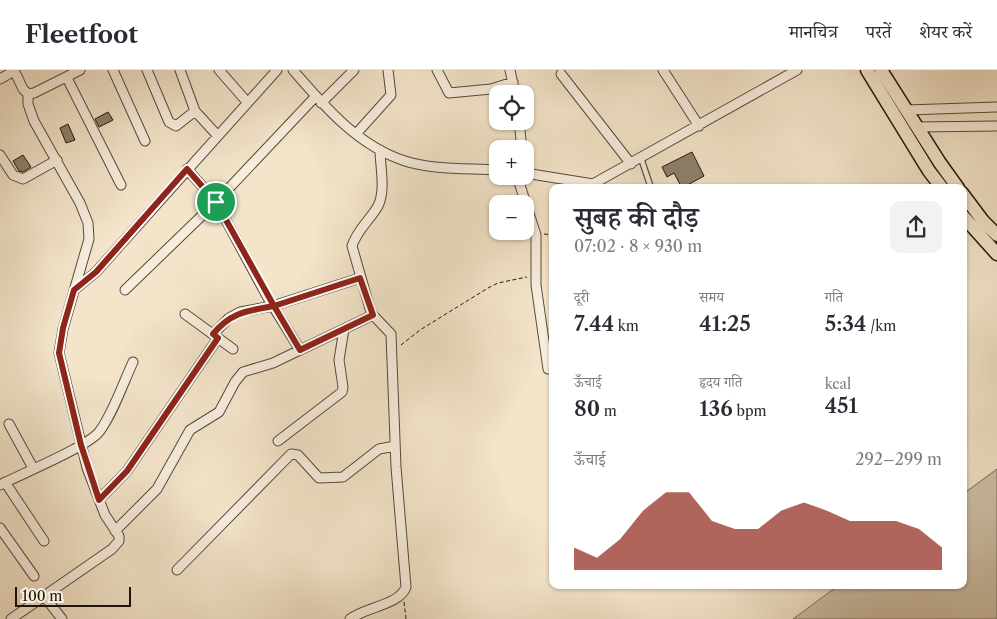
<!DOCTYPE html>
<html lang="hi">
<meta charset="utf-8">
<style>
:root{--surface:#fff;--page:#f2f2f3;--text:#2b2b33;--muted:#7c7c81;--line:#e1e1e2;--accent:#8f2418}
body{margin:0;font-family:"Libre Caslon Text","Noto Serif Devanagari",serif;background:var(--page);color:var(--text);height:100vh;display:flex;flex-direction:column;font-size:19px;white-space:nowrap}
*{box-sizing:border-box;margin:0}
p{font-size:16px;color:var(--muted)}
.icon{flex:none;width:28px;height:28px;fill:none;stroke:currentColor;stroke-width:2;stroke-linecap:round;stroke-linejoin:round}
.map{position:relative;flex:1;overflow:hidden}
.details{position:absolute;left:549px;top:114px;width:418px;height:405px;display:flex;flex-direction:column;background:var(--surface);border-radius:10px;box-shadow:0 1px 4px #0004}
.details>*{flex:none}
.fabs{position:absolute;left:489px;top:15px;display:grid;gap:10px}
.fabs a{display:grid;place-items:center;width:45px;height:45px;border-radius:10px;background:var(--surface);box-shadow:0 1px 4px #0004;font-size:25px}
.scale{position:absolute;left:15px;bottom:12px;width:116px;box-sizing:border-box;padding-left:5px;border:2px solid #1f1609;border-top:0;font-size:14px;line-height:18px;white-space:nowrap;color:#1f1609;-webkit-text-stroke:4px #f7eddd;paint-order:stroke}
.pin{position:absolute;display:grid;place-items:center;width:42px;height:42px;color:#fff;margin:-21px;border:2px solid #fff;border-radius:50%;box-shadow:0 1px 5px #0007}
.round{display:grid;place-items:center;flex:none;width:52px;height:52px;border-radius:10px;background:var(--page)}
.summary{display:flex;align-items:center;justify-content:space-between;height:85px;padding:0 25px}
h1{font-size:28px;font-weight:600;line-height:38px}
.stats{display:grid;grid-template-columns:repeat(3,1fr);gap:8px;height:85px;padding:5px 25px}
.stats div{display:grid;align-content:center}
.stats b{font-size:21px;font-weight:600}
.stats small{font-size:14px;font-weight:400}
.stats p{font-size:14px}
.chart{height:140px;padding:10px 25px}
.chart p{display:flex;justify-content:space-between}
.chart svg{width:100%;height:90px;margin-top:5px;fill:var(--accent);opacity:.7}
header{display:flex;align-items:center;gap:30px;box-sizing:border-box;height:70px;padding:0 25px;background:var(--surface);border-bottom:1px solid var(--line)}
header strong{font-size:24px}
nav{display:flex;gap:28px;margin-inline-start:auto;font-size:18px}
.map>svg:first-child{display:block}
.green{fill:#cfc1a9;stroke:#776c59}
.building{fill:#8d816d;stroke:#1f1609}
.lines{fill:none;stroke-linecap:round;stroke-linejoin:round}
.service-casing{stroke:#544a39;stroke-width:7}
.minor-casing{stroke:#544a39;stroke-width:11}
.primary-casing{stroke:#1f1609;stroke-width:15}
.path{stroke:#1f1609;stroke-width:1;stroke-dasharray:4 2.5;stroke-linecap:butt}
.service{stroke:#f7eddd;stroke-width:4.5}
.minor{stroke:#f7eddd;stroke-width:9}
.primary{stroke:#f3e4ca;stroke-width:12}
.route-casing{stroke:#fff;stroke-width:10}
.route{stroke:#8f2418;stroke-width:6}
</style>
<header>
<strong>Fleetfoot</strong>
<nav><a>मानचित्र</a><a>परतें</a><a>शेयर करें</a></nav>
</header>
<div class="map">
<svg width="997" height="549" viewBox="0 0 997 549">
<rect width="100%" height="100%" fill="#f3e4ca"/>
<filter id="stains"><feTurbulence type="fractalNoise" baseFrequency=".004" numOctaves="4"/><feColorMatrix values="0 0 0 0 .2 0 0 0 0 .09 0 0 0 0 .02 0 0 0 .5 -.17"/></filter>
<radialGradient id="worn" r=".72"><stop offset=".6" stop-color="#630" stop-opacity="0"/><stop offset="1" stop-color="#630" stop-opacity=".3"/></radialGradient>
<path class="green" d="M 997,399 L 997,549 L 793,549 L 839,515 L 962,515 L 963,424 Z"/>
<path class="building" d="M 108,42 L 113,50 L 99,57 L 95,49 Z
M 68,54 L 75,70 L 66,73 L 60,58 Z
M 692,82 L 704,106 L 682,118 L 674,103 L 667,107 L 662,97 Z
M 23,85 L 31,97 L 23,102 L 19,101 L 13,91 Z"/>
<g class="lines">
<g class="service-casing">
<path id="service" d="M 641,88 L 651,118"/>
</g>
<g class="minor-casing">
<path id="minor" d="M 14,0 L 23,19 L 28,24 L 34,23 L 80,0
M 113,0 L 145,71
M 147,0 L 169,52 L 176,56 L 195,41
M 180,0 L 195,41 L 217,65
M 219,0 L 247,32
M 293,0 C 324,36 358,76 405,91 C 432,100 469,98 498,100
M 437,0 L 449,23 L 491,19 L 513,12
M 510,0 L 515,24
M 663,0 L 699,56
M 561,4 L 631,94
M 67,8 L 121,115
M 0,9 L 14,1
M 321,33 L 354,0
M 906,40 L 997,37
M 519,51 L 522,79
M 917,57 L 997,56
M 356,64 L 391,25 L 388,0
M 0,85 L 13,105 L 23,109 L 57,90
M 187,99 L 216,132 L 268,228 L 300,280
M 525,103 L 593,114 L 797,0
M 517,106 L 536,165 L 536,215 L 548,299
M 74,220 L 96,202 L 277,0
M 125,220 L 216,132 L 316,26
M 185,244 L 233,279
M 213,264 L 229,248 L 240,242 L 273,236 L 360,208
M 9,354 L 33,398
M 278,371 L 342,322 L 343,317 L 339,290 L 344,259
M 5,412 L 44,471
M 0,415 C 21,404 87,377 99,362 C 112,346 124,311 133,292
M 99,430 L 127,401 L 218,268
M 0,458 L 34,506
M 115,461 L 157,419 L 190,360 L 219,342 L 235,312 L 243,302 L 273,293 L 373,245
M 177,500 L 291,384 L 298,385 L 319,408 L 343,407 L 379,379 L 395,376
M 44,526 L 62,549
M 11,549 L 112,479 L 119,471 L 119,466 L 105,445 L 87,398 L 59,283 L 63,259 L 89,169 L 88,153 L 80,133 L 34,51 L 28,34 L 28,24
M 350,549 C 365,537 400,535 406,517 L 396,397 L 391,264 L 373,245 L 370,239 L 352,176 C 357,160 370,150 378,136 C 386,120 380,96 380,80"/>
</g>
<g class="primary-casing">
<path id="primary" d="M 867,0 L 929,101 L 942,118
M 881,0 L 940,93 L 958,118
M 962,123 L 983,151 L 997,165
M 962,145 L 997,184"/>
</g>
<path class="path" d="M 544,164 L 552,165
M 401,275 L 420,260 L 488,218 L 498,213 L 527,207
M 404,532 L 406,549"/>
<use href="#service" class="service"/>
<use href="#minor" class="minor"/>
<use href="#primary" class="primary"/>
</g>
<g class="lines">
<g class="route-casing">
<path id="route" d="M 216,132 L 187,99 L 96,202 L 74,220 L 63,258 L 59,283 L 81,375 L 99,430 L 127,401 L 218,268 L 213,264 C 231,242 247,241 274,236 L 300,280 L 373,245 L 360,208 L 274,236 L 216,132"/>
</g>
<use href="#route" class="route"/>
</g>
<rect width="100%" height="100%" filter="url(#stains)"/>
<rect width="100%" height="100%" fill="url(#worn)"/>
</svg>
<div class="fabs">
<a><svg class="icon" aria-label="locate" viewBox="0 0 24 24"><circle cx="12" cy="12" r="6"/><path d="M12 2v4M12 18v4M2 12h4M18 12h4"/></svg></a>
<a>+</a>
<a>−</a>
</div>
<div class="scale">100 m</div>
<div class="pin" style="left:216px;top:132px;background:#1e9e55"><svg class="icon" aria-label="arrive" viewBox="0 0 24 24"><path d="M6 21V4h12l-3 4 3 4H6"/></svg></div>
<section class="details">
<div class="summary"><div><h1>सुबह की दौड़</h1><p>07:02 · 8 × 930 m</p></div><a class="round"><svg class="icon" aria-label="share" viewBox="0 0 24 24"><path d="M12 15V3M7 8l5-5 5 5M5 13v7h14v-7"/></svg></a></div>
<div class="stats">
<div><p>दूरी</p><b>7.44<small> km</small></b></div>
<div><p>समय</p><b>41:25</b></div>
<div><p>गति</p><b>5:34<small> /km</small></b></div>
</div>
<div class="stats">
<div><p>ऊँचाई</p><b>80<small> m</small></b></div>
<div><p>हृदय गति</p><b>136<small> bpm</small></b></div>
<div><p>kcal</p><b>451</b></div>
</div>
<div class="chart"><p><span>ऊँचाई</span>292–299 m</p>
<svg viewBox="0 0 160 44" preserveAspectRatio="none"><path d="M0 44V33L10 38L20 29L30 15L40 6L50 6L60 20L70 24L80 24L90 15L100 11L110 15L120 20L130 20L140 20L150 24L160 33V44z"/></svg>
</div>
</section>
</div>
